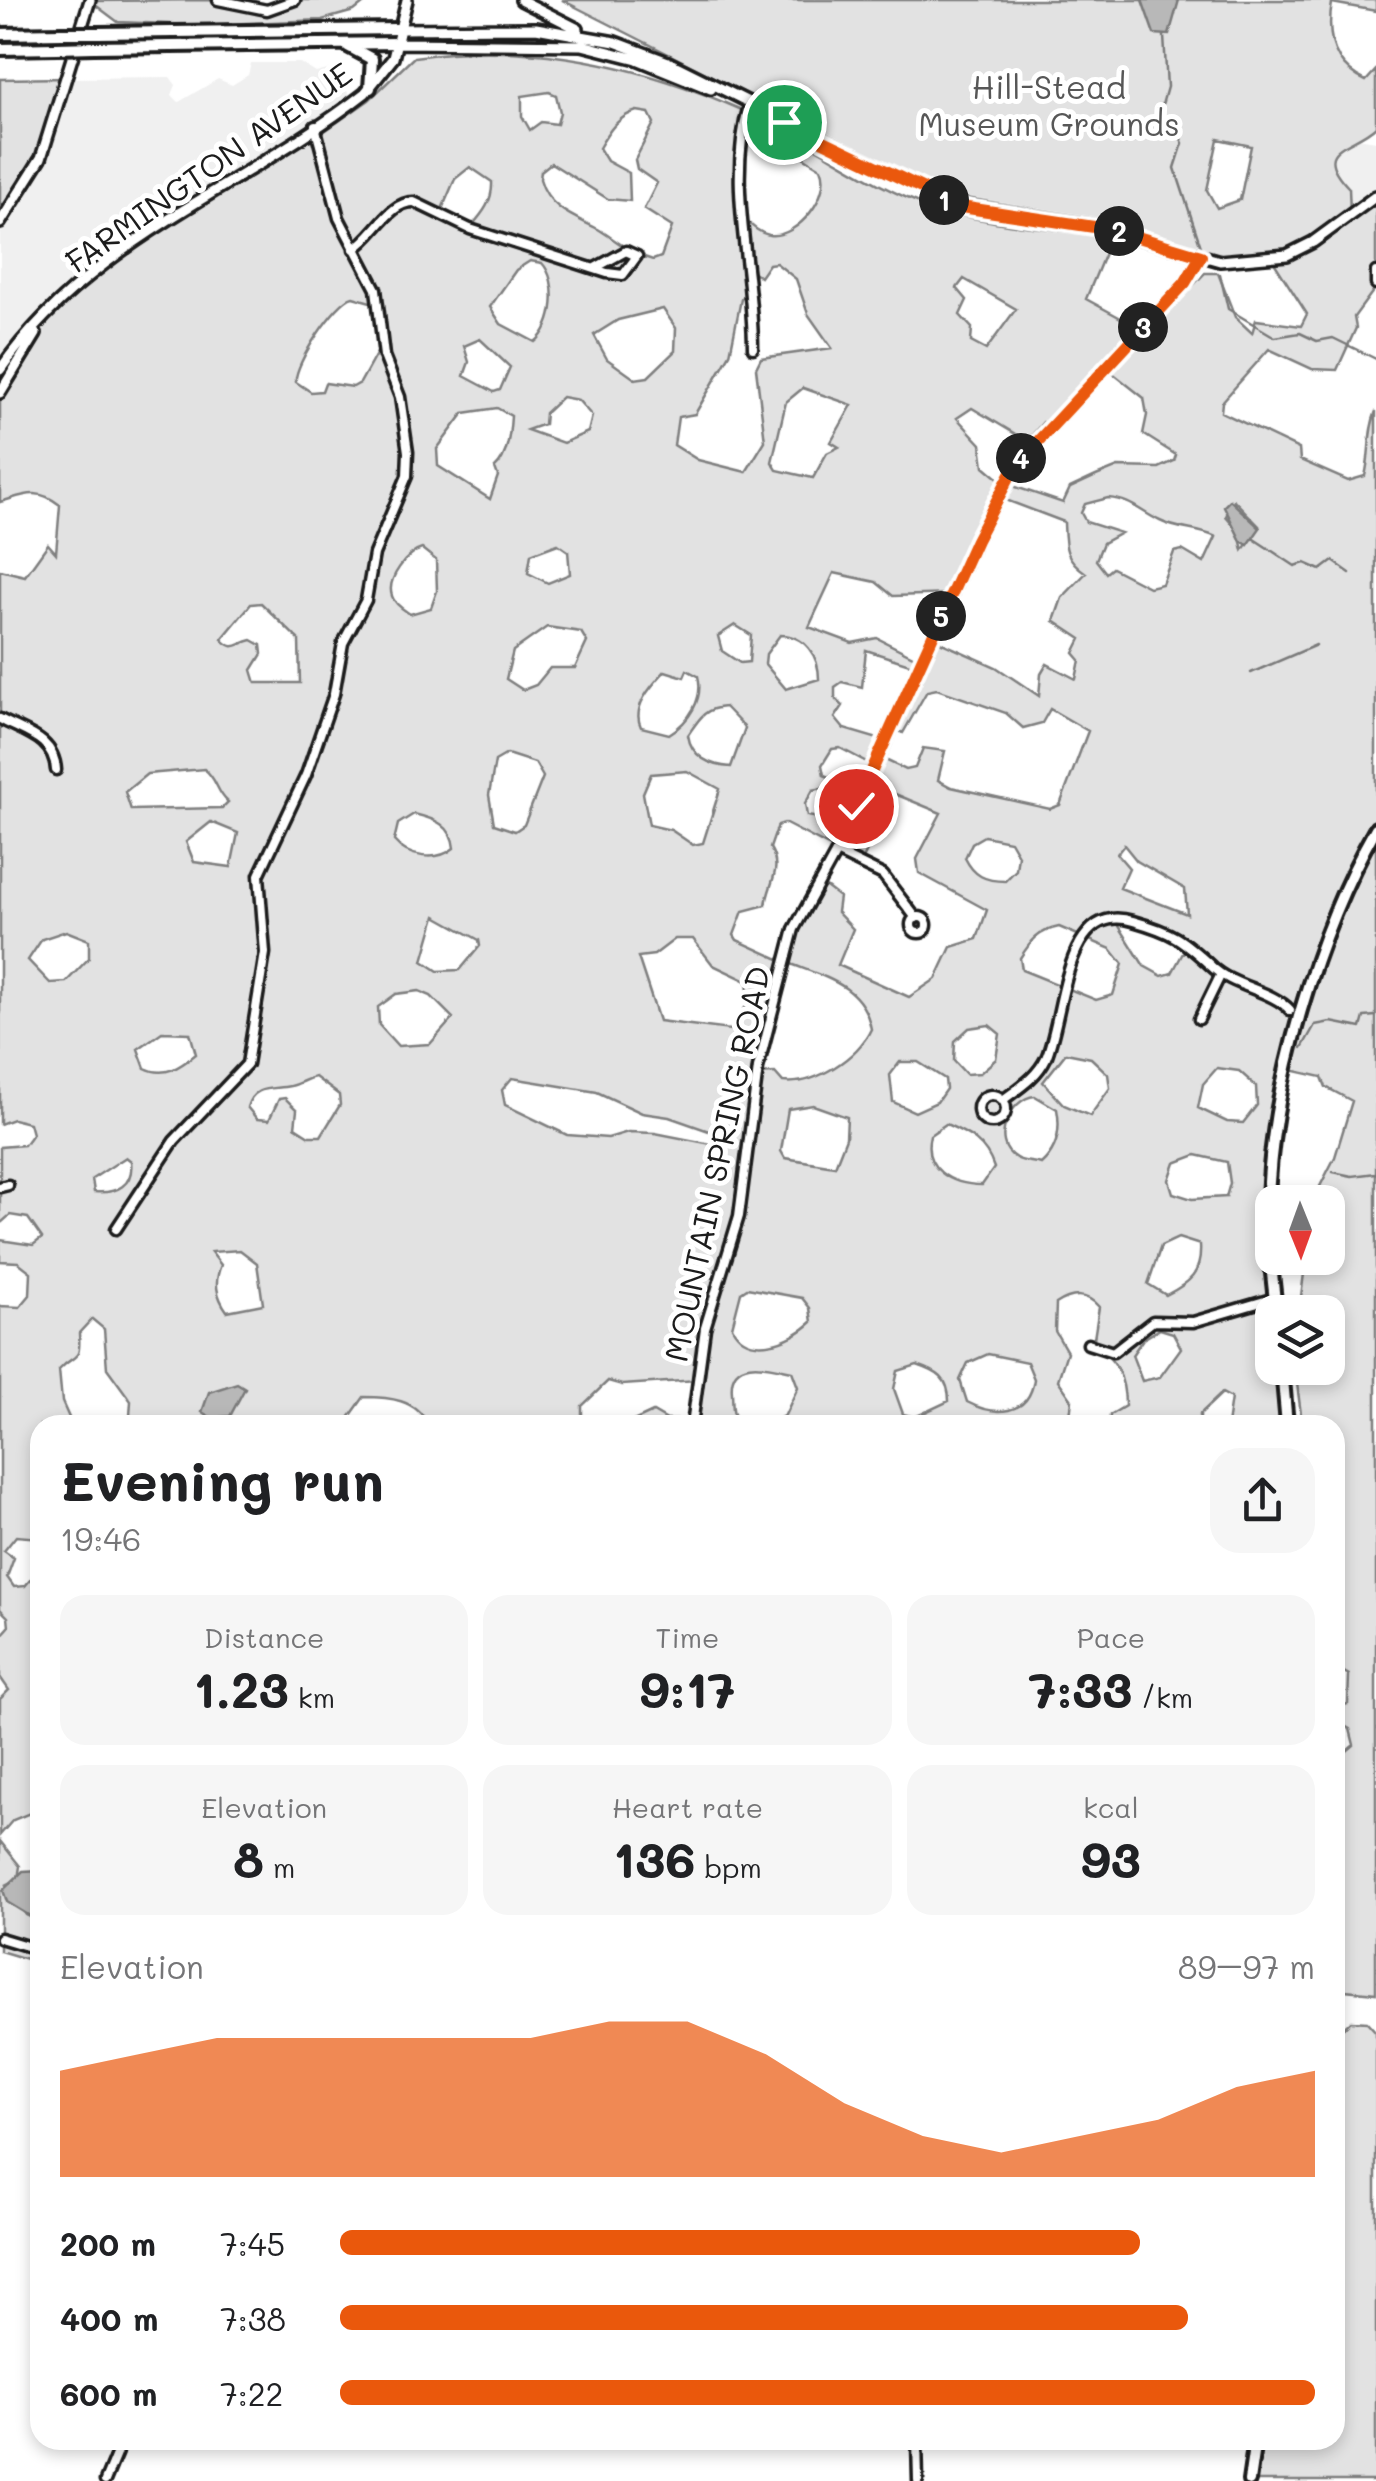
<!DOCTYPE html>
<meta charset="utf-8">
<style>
:root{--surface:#fff;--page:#f6f6f6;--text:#202124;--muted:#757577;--accent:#ea580c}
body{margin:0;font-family:Mali,sans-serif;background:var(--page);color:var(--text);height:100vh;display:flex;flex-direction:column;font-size:38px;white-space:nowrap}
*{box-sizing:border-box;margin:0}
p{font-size:32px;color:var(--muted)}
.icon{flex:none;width:55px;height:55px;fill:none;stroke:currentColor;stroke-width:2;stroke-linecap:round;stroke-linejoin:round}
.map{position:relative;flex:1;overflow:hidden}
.panel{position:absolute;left:30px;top:1415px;width:1315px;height:1035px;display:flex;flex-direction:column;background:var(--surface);border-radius:30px;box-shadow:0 5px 15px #0003}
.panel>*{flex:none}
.needle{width:65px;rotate:179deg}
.fabs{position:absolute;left:1255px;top:1185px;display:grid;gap:20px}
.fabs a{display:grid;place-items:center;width:90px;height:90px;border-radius:20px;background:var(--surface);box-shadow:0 5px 15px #0003;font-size:50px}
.pin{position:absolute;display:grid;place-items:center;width:85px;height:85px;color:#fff;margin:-42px;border:5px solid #fff;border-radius:50%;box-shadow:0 2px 10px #0007}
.km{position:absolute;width:50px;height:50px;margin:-25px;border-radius:50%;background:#222;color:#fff;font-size:28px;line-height:50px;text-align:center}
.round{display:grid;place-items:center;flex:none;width:105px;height:105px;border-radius:30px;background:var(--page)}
.summary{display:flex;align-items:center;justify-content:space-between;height:170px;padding:0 30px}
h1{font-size:55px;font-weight:700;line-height:75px}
.stats{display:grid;grid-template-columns:repeat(3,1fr);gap:15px;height:170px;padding:10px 30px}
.stats div{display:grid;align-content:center;border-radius:25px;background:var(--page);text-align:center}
.stats b{font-size:50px;font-weight:700}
.stats small{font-size:28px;font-weight:400}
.stats p{font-size:28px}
.chart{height:280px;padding:20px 30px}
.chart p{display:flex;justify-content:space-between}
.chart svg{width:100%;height:180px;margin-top:10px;fill:var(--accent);opacity:.7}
ul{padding:0 30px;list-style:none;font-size:32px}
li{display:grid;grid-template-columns:160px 120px 1fr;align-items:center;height:75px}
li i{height:25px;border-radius:12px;background:var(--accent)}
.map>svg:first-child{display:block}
.built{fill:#f0f0f0}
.green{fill:#e2e2e2;stroke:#7f7f7f;stroke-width:2.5;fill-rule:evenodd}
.water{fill:#b8b8b8;stroke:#7a7a7a;stroke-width:2.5}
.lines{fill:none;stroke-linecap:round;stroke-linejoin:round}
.stream{stroke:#7a7a7a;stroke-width:2.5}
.minor-casing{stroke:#1c1c1c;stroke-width:15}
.major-casing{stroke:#1c1c1c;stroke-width:16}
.highway-casing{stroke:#1c1c1c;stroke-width:18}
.minor{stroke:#fff;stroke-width:8}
.major{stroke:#fff;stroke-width:9}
.highway{stroke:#fff;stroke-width:10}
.highway-bridge-casing{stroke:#1c1c1c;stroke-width:18;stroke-linecap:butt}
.highway-bridge{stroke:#fff;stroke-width:10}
.route-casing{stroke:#fff;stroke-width:20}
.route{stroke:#ea580c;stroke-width:12}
.labels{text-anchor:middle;stroke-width:10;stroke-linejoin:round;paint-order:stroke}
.park-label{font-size:32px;fill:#575757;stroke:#fff}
.street-label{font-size:32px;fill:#1c1c1c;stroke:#fff}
</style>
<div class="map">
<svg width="1376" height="2481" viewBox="0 0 1376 2481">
<rect width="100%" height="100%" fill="#fff"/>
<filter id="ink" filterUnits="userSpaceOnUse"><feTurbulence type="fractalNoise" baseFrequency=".01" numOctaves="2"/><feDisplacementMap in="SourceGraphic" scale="20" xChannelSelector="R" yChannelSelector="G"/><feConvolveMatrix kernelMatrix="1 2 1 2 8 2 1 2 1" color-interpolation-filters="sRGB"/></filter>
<g filter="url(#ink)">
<path class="built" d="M 251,63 L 300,63 L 316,73 L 331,69 L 354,101 L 73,292 L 0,370 L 0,223 L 66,78 L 170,77 L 176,85 L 172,95 L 179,102 L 218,79 L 232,85 L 248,75 Z
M 1357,138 L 1376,141 L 1376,196 L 1350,214 L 1349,188 L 1336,174 L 1333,162 L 1339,146 Z"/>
<path class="green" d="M 218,0 L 267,10 L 288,0 L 368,0 L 354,11 L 322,20 L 196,25 L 118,22 L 90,1 Z
M 562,0 L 1376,0 L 1376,11 L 1332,3 C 1326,37 1333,66 1366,81 L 1376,70 L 1376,126 C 1353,148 1308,146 1349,188 L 1350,213 L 1376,196 L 1376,287 L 1354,317 L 1356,328 L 1337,370 L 1312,369 L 1269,349 L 1222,402 L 1221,412 L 1299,449 L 1300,460 L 1348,481 L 1365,476 C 1371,453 1367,433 1376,411 L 1376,1993 L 1335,1989 L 1335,1761 L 1354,1745 L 1350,1729 L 1335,1721 L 1335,1707 L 1348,1704 L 1349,1675 L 1335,1667 L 1335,1425 L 1227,1425 L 1231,1398 L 1222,1393 L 1200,1414 L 1200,1425 L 1109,1425 L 1110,1415 L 1125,1406 C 1125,1378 1117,1359 1093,1345 L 1099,1307 C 1087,1292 1071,1294 1056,1304 L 1055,1331 L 1067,1352 L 1058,1380 L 1072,1400 L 1069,1425 L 768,1425 L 785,1415 L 798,1387 L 792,1371 C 766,1365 728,1355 732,1393 C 733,1406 731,1414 740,1423 L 760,1425 L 625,1425 L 653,1412 L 667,1420 L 692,1420 L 697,1380 L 622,1385 L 608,1381 L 582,1406 L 582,1419 L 595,1425 L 428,1425 C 417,1399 388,1397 364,1397 L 344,1425 L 40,1425 L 40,1538 L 16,1536 L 4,1551 L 14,1558 L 7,1577 L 14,1587 L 25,1586 L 40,1568 L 40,1809 L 13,1820 L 0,1835 L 0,1699 L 9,1690 L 0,1677 L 0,1637 L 9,1627 L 8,1617 L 0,1609 L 0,1306 L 20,1307 L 30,1295 L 31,1272 L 18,1262 L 0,1261 L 0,1240 L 33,1245 L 42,1238 L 28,1218 L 10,1215 L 0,1224 L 0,1147 L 24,1145 L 32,1134 L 29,1123 L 13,1119 L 0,1124 L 0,570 L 25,576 L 48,544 L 56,553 L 60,505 C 37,487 25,495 0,502 L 0,393 L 39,327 L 83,282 L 234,178 L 319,135 L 369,100 L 414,57 C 546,38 672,72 789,133 C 834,157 882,191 931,207 C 988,226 1052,228 1112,236 L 1086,299 L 1141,329 L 1171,297 L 1178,301 L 1205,273 L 1218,273 L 1235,317 L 1252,333 L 1256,320 L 1301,326 L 1307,314 L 1272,259 L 1241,262 L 1083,224 L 1090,219 L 950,197 ZM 549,92 L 556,95 L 560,112 L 557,124 L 541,122 L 530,130 L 522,116 L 522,96 ZM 637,111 L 649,113 L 654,123 L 635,160 L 637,169 L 657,183 L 644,209 L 672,227 L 661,257 L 653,260 C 630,254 618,241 598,229 C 575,217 549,210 540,179 L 541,171 L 551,163 L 608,199 L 630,201 L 629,173 L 607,161 L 599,148 C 608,132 618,116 637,111 ZM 754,127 L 821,168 C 833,193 798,239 769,235 C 758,233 750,224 742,217 L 738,162 L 747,129 ZM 1218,139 L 1251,146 L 1240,200 L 1217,208 L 1207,190 ZM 470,167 L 492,182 C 493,202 482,214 470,228 L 440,214 L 455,179 ZM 530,261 L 542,263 C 559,281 555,327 535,342 L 501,324 L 490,307 L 516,270 ZM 776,263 L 796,279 L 808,314 L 832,348 L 761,358 L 756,368 L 765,441 L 746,472 L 698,460 L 674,445 L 678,417 L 695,414 L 730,354 L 741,299 L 751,289 L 750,269 L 760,277 L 769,264 ZM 964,279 L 1016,309 L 986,350 L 971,342 L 972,328 L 960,315 L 967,300 L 957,288 ZM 353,297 L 374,303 L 380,347 L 360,383 L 353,387 L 325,383 L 322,391 L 311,392 L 296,382 C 293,365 337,300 353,297 ZM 663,309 L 676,328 L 675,351 L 648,377 L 635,379 L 607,359 L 594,335 L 618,320 ZM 480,339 L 510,367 L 500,390 L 494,392 L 464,376 L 469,362 L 464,346 ZM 1105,367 L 1144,398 L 1147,415 L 1143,434 L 1176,455 L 1174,461 L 1159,468 L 1118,467 L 1096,476 L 1070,488 L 1063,503 L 1013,486 L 1006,500 L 1064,522 C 1065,547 1064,558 1086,573 L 1062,598 L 1054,621 L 1081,639 L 1074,653 L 1080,660 L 1076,679 L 1047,664 L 1041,674 L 1039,696 L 996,667 L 931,638 L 921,660 L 877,638 L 852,643 L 809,627 L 834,573 L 876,582 L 893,596 L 951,594 L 1003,482 L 984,466 L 981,444 L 957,418 L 972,408 L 1027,441 L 1043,422 L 1052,423 ZM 803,388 L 852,405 L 831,442 L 839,447 L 827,453 L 813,478 L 777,470 L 772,462 L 786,402 ZM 562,397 L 578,400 L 592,416 L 588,432 L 563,443 L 527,430 L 544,424 L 545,413 ZM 497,408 L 511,416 C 510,432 508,457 495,468 L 498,476 L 490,499 L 438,466 L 437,449 L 464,413 ZM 1108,498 C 1132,500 1139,511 1160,521 C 1178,530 1199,529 1216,537 L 1204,563 L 1182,550 L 1174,552 L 1162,584 L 1149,587 L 1112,568 L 1106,573 L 1096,560 L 1103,543 L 1121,533 L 1086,522 L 1081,513 L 1085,504 ZM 1234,500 L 1259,526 L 1243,550 L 1238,530 L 1226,516 ZM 558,544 L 568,551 L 570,574 L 548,583 L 528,573 L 531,554 ZM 422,549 L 436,560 L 437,591 L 431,608 L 410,614 C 404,610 394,604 392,596 C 386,579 407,553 422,549 ZM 261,603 L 299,640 L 300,683 L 256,683 L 252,670 L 262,654 L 261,645 L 252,640 C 237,643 235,653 222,639 L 251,604 ZM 735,625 L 751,635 L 749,662 L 740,663 L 722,651 L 718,636 ZM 547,627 L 581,632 L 587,642 L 575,668 L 550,668 L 536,685 L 523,690 L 506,679 L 513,651 ZM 780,635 C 805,635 819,656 819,679 L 786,689 L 765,664 L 766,654 ZM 866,650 L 916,666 L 891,728 L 903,733 L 927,691 L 937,689 L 1006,713 L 1023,728 L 1042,723 L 1050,709 L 1088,731 L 1060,805 L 1050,809 L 951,787 L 938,780 L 945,751 L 923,748 L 915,768 L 906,770 L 879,757 L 885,741 L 844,729 L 835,718 L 843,706 L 835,698 L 835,687 L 842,682 L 862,687 ZM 687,670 L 698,676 C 704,699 689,722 669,734 L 641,727 C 631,707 652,685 665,671 L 684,677 ZM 725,707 L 745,728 L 731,767 C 711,766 691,757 688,735 C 699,719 704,708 725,707 ZM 840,748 L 874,766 L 863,791 L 824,775 L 822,765 L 832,749 ZM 507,754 L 535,763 L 543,777 L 524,825 L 515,831 L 494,824 L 489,795 L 495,761 ZM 204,769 C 217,778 216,792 228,802 L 222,808 L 131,810 L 125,792 L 147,774 ZM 687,771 L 720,789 L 703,843 L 693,845 L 671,830 L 649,825 L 643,793 L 651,774 ZM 824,788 L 856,807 L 849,823 L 807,816 L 805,804 L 813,790 ZM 895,794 L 941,813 L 917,859 L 919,873 L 987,910 L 977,939 L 951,947 L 936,979 L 909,997 L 838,965 L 853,929 L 837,912 L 839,897 L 818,881 L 794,929 L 785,962 L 737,940 L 734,935 L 743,911 L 766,905 C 769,882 783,870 770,848 L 778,825 L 784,823 L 861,863 ZM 414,814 C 435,819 452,825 454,848 C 437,862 408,858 394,841 L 398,824 ZM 211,822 L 238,833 L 231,867 L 194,862 L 186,842 ZM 984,836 L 1010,841 L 1018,855 L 1016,870 L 1005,881 C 985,881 974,876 965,858 L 972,843 ZM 1124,845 L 1137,861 L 1185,889 L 1187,914 L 1120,888 L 1129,868 L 1117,854 ZM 436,916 L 479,940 L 480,946 L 460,970 L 438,971 L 423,961 ZM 1124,918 L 1184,940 L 1184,951 L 1172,973 L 1162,976 L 1144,966 L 1119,926 ZM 1059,927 L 1111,949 L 1123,964 L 1113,995 L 1096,1000 L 1022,970 L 1020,958 C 1031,941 1038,931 1059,927 ZM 66,931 L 89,940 L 89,958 L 66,982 L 50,983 L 28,960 L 42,939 ZM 675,939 L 693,939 L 713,965 L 747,981 L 749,1002 L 730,1030 L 659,1021 L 638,957 L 654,955 ZM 786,962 C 823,977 863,984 871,1029 C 858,1057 815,1086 783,1082 L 775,1073 L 757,1074 ZM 419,991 L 431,996 L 453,1018 L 430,1044 L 398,1046 L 379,1025 L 378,1007 L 396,994 ZM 1305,1006 L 1291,1070 L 1322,1077 L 1326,1087 L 1352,1101 L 1335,1157 L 1312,1202 L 1328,1202 L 1328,1258 L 1306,1258 L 1299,1312 L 1328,1312 L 1328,1368 L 1295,1368 L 1302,1422 L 1287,1408 L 1282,1368 L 1272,1368 L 1270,1169 L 1284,1084 ZM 989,1025 L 1000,1034 L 996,1059 L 980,1073 L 966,1074 L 954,1061 L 955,1041 L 969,1028 ZM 162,1032 L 190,1033 L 196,1054 C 180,1067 165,1078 145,1068 L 138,1049 ZM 1066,1053 L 1091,1058 L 1108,1074 L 1110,1088 L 1090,1116 L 1064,1105 L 1043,1082 ZM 900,1062 L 918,1062 L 945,1079 L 946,1089 L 937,1102 L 915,1112 L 893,1102 L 890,1075 ZM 1217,1068 L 1239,1071 L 1256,1086 L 1257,1105 L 1243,1123 L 1227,1122 L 1198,1108 L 1203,1084 ZM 315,1077 L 339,1095 L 340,1105 L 321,1136 L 309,1136 L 295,1127 L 297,1110 L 285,1098 L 279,1099 L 269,1120 L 257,1119 L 247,1107 C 254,1084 272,1090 290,1086 C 300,1084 305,1079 315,1077 ZM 512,1078 L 597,1092 L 642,1113 L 669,1117 L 729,1138 L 721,1146 L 655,1133 L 628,1132 L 608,1138 L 567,1135 L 505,1105 L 502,1090 ZM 1035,1096 L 1057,1109 C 1061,1130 1058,1149 1041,1164 C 1034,1162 1022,1162 1016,1158 C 989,1143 1010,1098 1035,1096 ZM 813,1105 L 847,1117 L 846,1138 L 835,1166 L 785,1158 L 781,1151 L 788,1109 ZM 946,1124 C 969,1134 986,1143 994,1168 L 982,1185 C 950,1185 922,1168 930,1135 ZM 1196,1155 L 1227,1162 L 1230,1183 L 1226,1197 L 1192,1199 L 1173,1193 L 1169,1180 L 1175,1163 ZM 126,1157 L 131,1161 C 134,1185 117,1194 94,1192 L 92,1179 ZM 1178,1238 L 1200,1245 C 1202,1273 1190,1283 1166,1295 L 1148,1284 L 1161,1246 ZM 240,1250 L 257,1263 L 263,1304 L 227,1311 C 216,1296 214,1282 221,1265 L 211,1252 ZM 747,1288 L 802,1298 L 810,1308 L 812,1322 C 791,1342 748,1358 732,1327 L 741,1292 ZM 92,1319 L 104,1329 L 107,1368 L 131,1401 L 130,1416 L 122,1423 L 70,1420 L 62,1402 L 59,1370 C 75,1352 81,1364 79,1333 ZM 1160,1329 L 1173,1333 L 1181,1348 L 1160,1377 L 1142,1381 L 1132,1355 L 1143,1339 ZM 988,1354 L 1027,1362 L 1034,1379 C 1029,1417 994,1416 967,1402 L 960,1380 L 968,1363 ZM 917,1365 C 938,1372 949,1378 949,1401 L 915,1417 L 903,1414 L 894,1389 L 898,1371 Z
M 66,78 L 44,148 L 0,220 L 0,79 Z
M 0,1841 L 20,1866 L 18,1879 L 6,1885 L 26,1915 L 40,1922 L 40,1963 L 0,1951 Z
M 1351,2021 L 1367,2022 L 1376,2032 L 1376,2481 L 1249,2481 L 1255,2440 L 1335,2440 L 1335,2065 L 1339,2032 Z"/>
<path class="water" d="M 1142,0 L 1179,0 L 1169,35 L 1154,34 Z
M 1230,500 L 1260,528 L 1248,545 L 1241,541 L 1224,506 Z
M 237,1383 L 245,1388 L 230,1416 L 212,1418 L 202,1412 L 209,1392 Z
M 40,1870 L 40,1922 L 7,1902 L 3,1890 L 23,1871 Z"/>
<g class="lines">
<path class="stream" d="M 1164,36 L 1167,87 L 1160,112 L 1162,123 L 1177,130 L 1183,143 L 1175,168 L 1201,247
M 1220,274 L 1228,309 L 1275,337 L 1300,333 L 1317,341 L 1333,338 L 1376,359
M 1254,539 L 1295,566 L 1305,563 L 1321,570 L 1333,561 L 1350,573
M 1251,673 L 1316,645
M 1302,1048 L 1315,1025 L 1331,1022 L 1361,1028 L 1364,1017 L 1376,1016
M 1333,1172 L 1352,1176 L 1376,1173"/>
<g class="minor-casing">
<path id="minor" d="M 218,0 L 267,10 L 295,0
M 749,105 C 726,185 753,266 753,348
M 354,249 C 375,236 390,201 414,202 L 470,229 L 607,273 L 623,275 L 637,256 L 626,251 L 595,268
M 1376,272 L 1376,284
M 0,719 C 26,733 54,738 56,770
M 836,852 L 883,875 L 916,918
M911 925a8 8 0 1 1 16 0a8 8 0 1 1-16 0Z
M 1199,1019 L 1221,974
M978 1109a14 14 0 1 1 28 0a14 14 0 1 1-28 0Z
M 1003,1100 C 1019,1088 1037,1077 1046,1058 C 1065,1015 1063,900 1133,921 C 1172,932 1182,939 1211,966 C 1232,987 1272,990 1290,1010
M 0,1187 L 8,1185
M 116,1229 L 174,1141 L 247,1064 L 265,953 L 259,875 L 306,775 L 334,694 L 343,643 L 366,600 L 374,554 L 407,476 L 408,452 L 400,397 L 384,356 L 376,289 L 339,218 L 315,126
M 1088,1344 L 1113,1352 L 1153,1321 L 1193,1322 L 1275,1298
M 692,1425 L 705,1328 L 739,1216 L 758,1068 L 794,929 L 837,851 L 976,540 L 1015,466 L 1185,283 L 1201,256
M 0,1938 L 40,1950
M 917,2440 L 918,2481
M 105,2481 L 122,2440"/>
</g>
<g class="major-casing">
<path id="major" d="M 521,0 L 578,29
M 398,29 L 536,28 L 615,42 L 668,62 L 951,203 L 1100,227 L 1220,261 L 1287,255 L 1313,242 L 1376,196
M 397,43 L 582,45 L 637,59 L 711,89
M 0,223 L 41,158 L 90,0
M 0,370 C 88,241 246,186 365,93 L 393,58 L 407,0
M 0,393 L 36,334"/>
</g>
<g class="highway-casing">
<path id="highway" d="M 98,33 L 398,29
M 0,34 L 62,33
M 348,46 L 372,59 L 370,88
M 94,47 L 397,43
M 0,49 L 57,48
M 1276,1312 C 1273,1277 1267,1241 1268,1206 C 1270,1087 1317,931 1376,828
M 1282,1368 L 1287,1425
M 1249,2481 L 1255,2440"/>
</g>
<use href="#minor" class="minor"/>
<use href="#major" class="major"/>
<use href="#highway" class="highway"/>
<g class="highway-bridge-casing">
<path id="highway-bridge" d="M 62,33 L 98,33
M 57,48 L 94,47"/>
</g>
<use href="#highway-bridge" class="highway-bridge"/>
</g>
</g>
<g class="lines" filter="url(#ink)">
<g class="route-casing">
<path id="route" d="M 784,122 L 961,207 L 1114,230 L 1201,256 L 1185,283 L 1015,466 L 976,540 L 856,806"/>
</g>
<use href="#route" class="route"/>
</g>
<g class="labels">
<g class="park-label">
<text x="1049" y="99">Hill-Stead<tspan x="1049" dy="37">Museum Grounds</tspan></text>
</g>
<g class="street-label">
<text transform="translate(209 168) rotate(-35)" y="11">FARMINGTON AVENUE</text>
<text transform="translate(718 1164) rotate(-78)" y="11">MOUNTAIN SPRING ROAD</text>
</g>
</g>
</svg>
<div class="fabs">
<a><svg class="needle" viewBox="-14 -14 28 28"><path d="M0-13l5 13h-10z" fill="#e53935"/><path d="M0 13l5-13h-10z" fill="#757577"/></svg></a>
<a><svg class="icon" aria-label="layers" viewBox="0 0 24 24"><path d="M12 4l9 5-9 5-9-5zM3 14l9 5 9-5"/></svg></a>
</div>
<div class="pin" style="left:784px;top:122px;background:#1e9e55"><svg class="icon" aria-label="arrive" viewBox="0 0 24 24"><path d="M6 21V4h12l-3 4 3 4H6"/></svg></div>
<div class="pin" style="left:856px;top:806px;background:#d93025"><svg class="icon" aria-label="check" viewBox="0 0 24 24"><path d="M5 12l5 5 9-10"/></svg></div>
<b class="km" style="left:944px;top:200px">1</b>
<b class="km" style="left:1119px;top:231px">2</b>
<b class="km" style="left:1143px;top:327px">3</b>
<b class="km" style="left:1021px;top:458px">4</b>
<b class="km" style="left:941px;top:616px">5</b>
<section class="panel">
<div class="summary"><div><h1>Evening run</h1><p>19:46</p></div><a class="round"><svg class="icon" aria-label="share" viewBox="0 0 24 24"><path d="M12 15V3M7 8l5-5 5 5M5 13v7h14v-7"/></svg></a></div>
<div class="stats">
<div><p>Distance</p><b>1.23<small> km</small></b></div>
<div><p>Time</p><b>9:17</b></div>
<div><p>Pace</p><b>7:33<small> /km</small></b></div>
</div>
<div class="stats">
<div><p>Elevation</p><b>8<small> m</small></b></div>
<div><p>Heart rate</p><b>136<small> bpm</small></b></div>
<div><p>kcal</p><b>93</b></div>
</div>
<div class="chart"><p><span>Elevation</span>89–97 m</p>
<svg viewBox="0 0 160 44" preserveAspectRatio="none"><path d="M0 44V18L10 14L20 10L30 10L40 10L50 10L60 10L70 6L80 6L90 14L100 26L110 34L120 38L130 34L140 30L150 22L160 18V44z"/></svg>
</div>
<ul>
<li><b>200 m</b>7:45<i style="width:82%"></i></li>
<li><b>400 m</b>7:38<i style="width:87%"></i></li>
<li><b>600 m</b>7:22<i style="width:100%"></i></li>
</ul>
</section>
</div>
